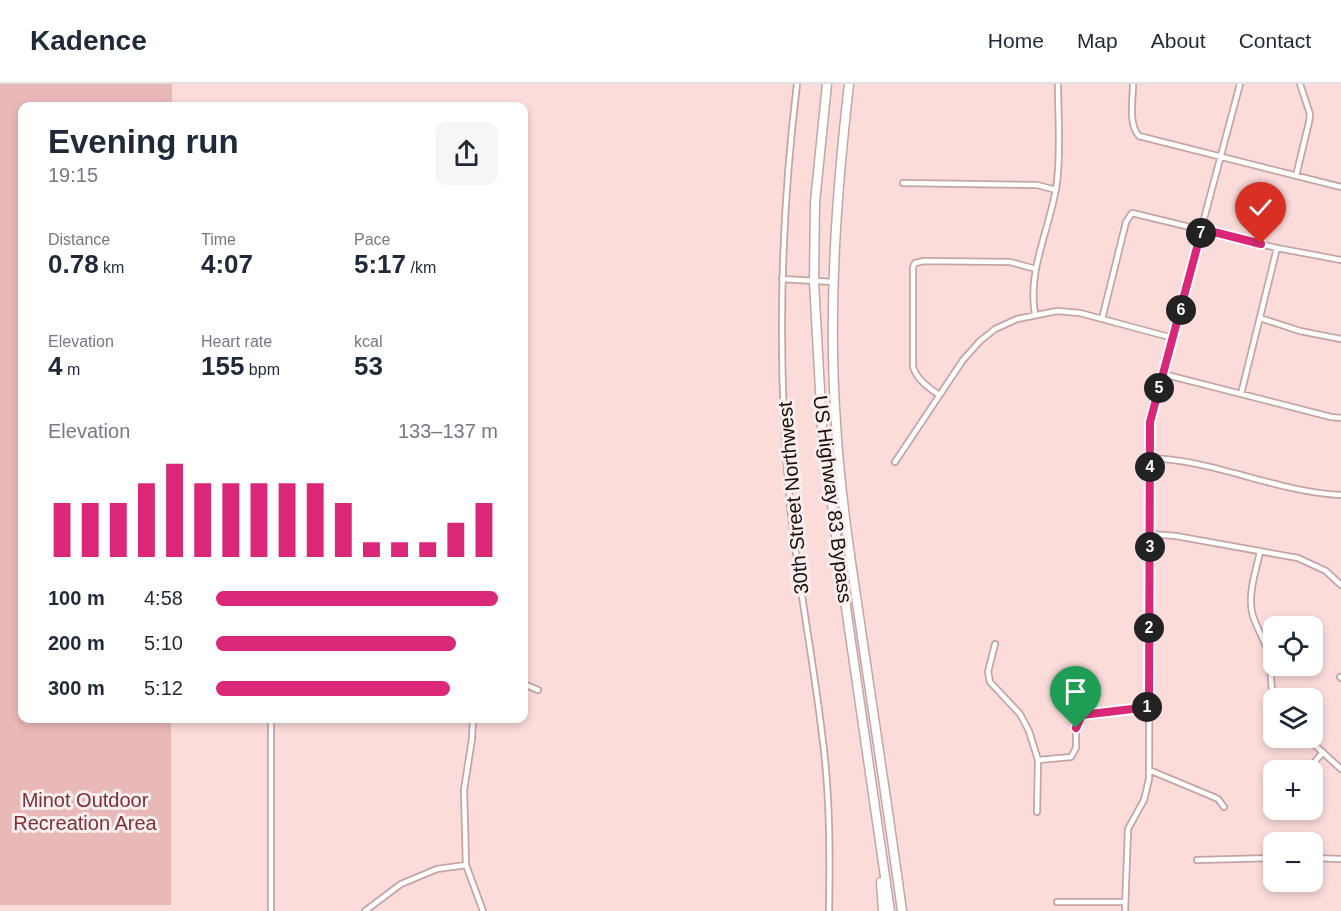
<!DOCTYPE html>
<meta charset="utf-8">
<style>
:root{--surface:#fff;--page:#f6f6f7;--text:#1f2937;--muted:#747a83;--line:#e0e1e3;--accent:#db2777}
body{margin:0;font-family:Helvetica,sans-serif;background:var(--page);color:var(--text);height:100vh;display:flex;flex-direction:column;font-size:22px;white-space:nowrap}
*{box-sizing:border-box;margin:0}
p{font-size:20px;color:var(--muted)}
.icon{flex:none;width:33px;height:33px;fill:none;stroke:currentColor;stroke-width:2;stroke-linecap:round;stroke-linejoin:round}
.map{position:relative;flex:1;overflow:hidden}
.sheet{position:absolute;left:18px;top:18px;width:510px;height:621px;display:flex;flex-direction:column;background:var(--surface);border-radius:12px;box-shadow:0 3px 9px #0003}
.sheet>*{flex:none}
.tools{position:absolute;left:1263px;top:532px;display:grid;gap:12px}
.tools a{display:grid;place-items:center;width:60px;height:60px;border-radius:12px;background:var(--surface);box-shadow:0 3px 9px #0003;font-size:30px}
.pin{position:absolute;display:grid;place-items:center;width:51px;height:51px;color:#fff;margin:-62px -26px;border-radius:50% 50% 50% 0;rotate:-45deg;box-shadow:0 0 6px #0007}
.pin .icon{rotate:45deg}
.km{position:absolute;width:30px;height:30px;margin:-15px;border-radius:50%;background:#222;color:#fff;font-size:16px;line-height:30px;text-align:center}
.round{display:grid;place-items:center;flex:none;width:63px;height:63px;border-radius:12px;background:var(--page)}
.summary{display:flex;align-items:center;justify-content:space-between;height:102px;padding:0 30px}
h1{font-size:33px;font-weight:800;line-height:45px}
.stats{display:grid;grid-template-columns:repeat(3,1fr);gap:9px;height:102px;padding:6px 30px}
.stats div{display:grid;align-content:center}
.stats b{font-size:26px;font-weight:800}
.stats small{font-size:16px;font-weight:400}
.stats p{font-size:16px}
.chart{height:168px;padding:12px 30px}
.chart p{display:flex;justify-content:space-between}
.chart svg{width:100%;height:108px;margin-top:6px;stroke:var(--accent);stroke-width:6}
ul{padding:0 30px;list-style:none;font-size:20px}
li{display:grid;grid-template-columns:96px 72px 1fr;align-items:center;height:45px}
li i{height:15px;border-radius:8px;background:var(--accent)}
header{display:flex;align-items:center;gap:36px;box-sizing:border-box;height:84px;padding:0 30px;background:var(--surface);border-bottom:2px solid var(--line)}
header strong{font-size:28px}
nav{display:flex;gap:33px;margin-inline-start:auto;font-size:21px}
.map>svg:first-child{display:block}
.green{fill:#e9b9b9}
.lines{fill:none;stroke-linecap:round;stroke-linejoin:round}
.street-casing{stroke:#c4a5a5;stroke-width:8}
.highway-casing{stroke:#c4a5a5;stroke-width:11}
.street{stroke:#fff;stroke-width:4.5}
.highway{stroke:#fff;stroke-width:8}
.route-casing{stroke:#fff;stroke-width:12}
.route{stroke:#db2777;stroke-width:8}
.labels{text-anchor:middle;stroke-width:6;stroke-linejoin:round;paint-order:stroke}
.street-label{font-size:20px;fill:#170d0d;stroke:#fbeeee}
.park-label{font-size:20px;fill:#7b3237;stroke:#fbeeee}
</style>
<header>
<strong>Kadence</strong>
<nav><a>Home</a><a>Map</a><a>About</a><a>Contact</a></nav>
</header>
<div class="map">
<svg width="1341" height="827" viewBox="0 0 1341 827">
<rect width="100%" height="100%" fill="#fcdbdb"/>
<path class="green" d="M 0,0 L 172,0 L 172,22 L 22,22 L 22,634 L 171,635 L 171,821 L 0,821 Z"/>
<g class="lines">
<g class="street-casing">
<path id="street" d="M 797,0 C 780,140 777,281 790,421 C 798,498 813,574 822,650 C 830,709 830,768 829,827
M 1133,0 C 1133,16 1128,40 1139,52 L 1341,103
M 1296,92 L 1309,38 L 1310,30 L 1300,0
M 903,99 L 1037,101 L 1056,106
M 782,195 L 833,198
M 1035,230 C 1027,185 1051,143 1057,98 C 1061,66 1058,32 1058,0
M 1260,234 L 1300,247 L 1341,255
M 1102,235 L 1126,138 L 1132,129 L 1277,164 L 1341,176
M 1163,290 L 1331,333 L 1341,334
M 1241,310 L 1277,164
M 939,311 C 928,303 918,297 913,283 L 913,183 L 915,179 L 924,177 L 1010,178 L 1036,185
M 1150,374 C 1215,376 1276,408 1341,411
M 895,378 L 963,276 L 980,257 L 995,245 L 1017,235 L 1057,227 L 1080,229 L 1173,254
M 1150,450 L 1176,452 L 1298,474 L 1326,487 L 1341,501
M 1260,468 C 1256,486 1248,509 1252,528 C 1255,543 1266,557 1269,572 C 1272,587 1270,603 1274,619
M 995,560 L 988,588 L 990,598 L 1020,630 L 1029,647 L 1038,676
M 1340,593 L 1341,594
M 524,600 L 538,606
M 271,634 L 271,827
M 473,634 L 472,655 L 464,706 L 466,781 L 483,827
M 1307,654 L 1341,685
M 1149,686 L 1209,711 L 1218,715 L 1224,723
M 1307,687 L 1323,668
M 1037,728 L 1038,676 L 1071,673 L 1076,664 L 1076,644 L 1082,631 L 1149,623
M 1312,774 L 1341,775
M 1197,776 L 1274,774
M 1057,818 L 1125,818
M 365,827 L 401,800 L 437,785 L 466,781
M 1125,827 L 1128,745 L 1144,716 L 1149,695 L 1150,337 L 1240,0"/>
</g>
<g class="highway-casing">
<path id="highway" d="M 827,0 L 815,118 L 814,198 L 822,342 L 840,482 L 890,827
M 849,0 C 836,113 828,227 836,340 C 840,407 850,473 860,539 C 874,635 889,731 902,827
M 881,798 L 883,827"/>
</g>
<use href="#street" class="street"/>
<use href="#highway" class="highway"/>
</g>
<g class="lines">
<g class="route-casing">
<path id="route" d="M 1076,644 L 1082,631 L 1149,623 L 1150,338 L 1202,145 L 1261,160"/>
</g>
<use href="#route" class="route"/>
</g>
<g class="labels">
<g class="street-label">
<text transform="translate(793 414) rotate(-95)" y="7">30th Street Northwest</text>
<text transform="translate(833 415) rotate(83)" y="7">US Highway 83 Bypass</text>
</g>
<g class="park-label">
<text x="85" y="723">Minot Outdoor<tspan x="85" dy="23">Recreation Area</tspan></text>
</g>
</g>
</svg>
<div class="tools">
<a><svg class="icon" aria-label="locate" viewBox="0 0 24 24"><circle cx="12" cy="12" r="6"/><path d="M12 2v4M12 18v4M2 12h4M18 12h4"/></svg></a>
<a><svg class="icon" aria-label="layers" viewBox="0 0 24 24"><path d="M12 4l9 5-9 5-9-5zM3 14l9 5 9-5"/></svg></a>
<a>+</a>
<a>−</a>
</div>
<div class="pin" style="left:1076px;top:644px;background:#1e9e55"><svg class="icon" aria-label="arrive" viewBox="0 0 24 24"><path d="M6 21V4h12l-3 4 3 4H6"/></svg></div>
<div class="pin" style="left:1261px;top:160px;background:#d93025"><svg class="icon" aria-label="check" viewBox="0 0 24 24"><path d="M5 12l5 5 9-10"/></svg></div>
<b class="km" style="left:1147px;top:623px">1</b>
<b class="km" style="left:1149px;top:544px">2</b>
<b class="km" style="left:1150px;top:463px">3</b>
<b class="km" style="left:1150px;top:383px">4</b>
<b class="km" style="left:1159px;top:304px">5</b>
<b class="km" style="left:1181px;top:226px">6</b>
<b class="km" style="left:1201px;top:149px">7</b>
<section class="sheet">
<div class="summary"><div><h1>Evening run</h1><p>19:15</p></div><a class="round"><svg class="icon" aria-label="share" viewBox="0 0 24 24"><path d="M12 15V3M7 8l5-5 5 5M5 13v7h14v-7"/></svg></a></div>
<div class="stats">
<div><p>Distance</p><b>0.78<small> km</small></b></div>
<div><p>Time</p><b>4:07</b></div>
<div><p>Pace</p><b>5:17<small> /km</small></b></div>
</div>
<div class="stats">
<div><p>Elevation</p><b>4<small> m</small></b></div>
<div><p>Heart rate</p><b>155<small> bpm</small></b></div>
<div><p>kcal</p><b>53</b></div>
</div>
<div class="chart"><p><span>Elevation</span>133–137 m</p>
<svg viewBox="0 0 160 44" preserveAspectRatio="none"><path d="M5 44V22M15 44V22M25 44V22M35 44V14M45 44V6M55 44V14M65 44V14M75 44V14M85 44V14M95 44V14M105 44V22M115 44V38M125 44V38M135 44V38M145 44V30M155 44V22"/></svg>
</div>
<ul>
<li><b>100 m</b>4:58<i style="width:100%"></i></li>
<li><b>200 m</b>5:10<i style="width:85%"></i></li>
<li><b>300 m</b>5:12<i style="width:83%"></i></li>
</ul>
</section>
</div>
